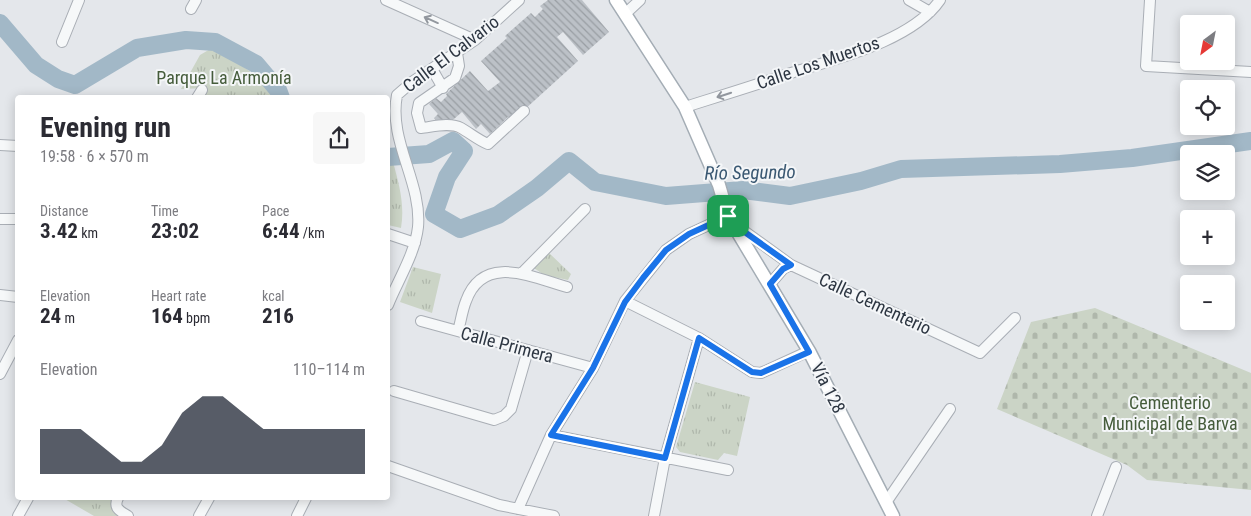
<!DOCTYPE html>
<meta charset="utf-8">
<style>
:root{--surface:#fff;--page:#f7f7f7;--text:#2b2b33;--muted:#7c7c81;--accent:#111827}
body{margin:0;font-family:"Roboto Condensed",sans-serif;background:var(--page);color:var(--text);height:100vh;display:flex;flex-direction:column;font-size:19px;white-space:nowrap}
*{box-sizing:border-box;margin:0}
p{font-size:16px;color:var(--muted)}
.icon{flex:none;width:28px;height:28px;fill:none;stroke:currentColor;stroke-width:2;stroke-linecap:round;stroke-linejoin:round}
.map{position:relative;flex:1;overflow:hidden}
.panel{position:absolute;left:15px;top:95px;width:375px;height:405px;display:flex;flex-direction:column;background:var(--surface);border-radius:5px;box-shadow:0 2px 12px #0003}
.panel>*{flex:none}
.needle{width:32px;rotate:212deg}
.tools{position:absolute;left:1180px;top:15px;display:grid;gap:10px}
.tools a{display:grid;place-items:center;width:55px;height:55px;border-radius:5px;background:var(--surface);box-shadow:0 2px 12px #0003;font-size:25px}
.pin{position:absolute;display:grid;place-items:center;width:42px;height:42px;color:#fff;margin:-21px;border-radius:10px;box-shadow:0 2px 8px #0006}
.round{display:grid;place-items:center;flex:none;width:52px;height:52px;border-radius:5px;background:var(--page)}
.headline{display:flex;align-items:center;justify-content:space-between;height:85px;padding:0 25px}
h1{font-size:28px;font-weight:700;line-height:38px}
.stats{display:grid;grid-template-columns:repeat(3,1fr);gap:8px;height:85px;padding:5px 25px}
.stats div{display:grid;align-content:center}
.stats b{font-size:21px;font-weight:700}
.stats small{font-size:14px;font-weight:400}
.stats p{font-size:14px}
.chart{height:140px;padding:10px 25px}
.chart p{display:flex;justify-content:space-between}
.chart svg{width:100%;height:90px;margin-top:5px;fill:var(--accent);opacity:.7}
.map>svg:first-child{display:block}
.grass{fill:url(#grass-tufts)}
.cemetery{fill:url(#cemetery-stones)}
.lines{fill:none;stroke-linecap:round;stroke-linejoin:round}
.river{stroke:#a2b8c7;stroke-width:18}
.building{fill:url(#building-back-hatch)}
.minor-casing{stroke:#a9aeb5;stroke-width:12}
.major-casing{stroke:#a4adb5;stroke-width:15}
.minor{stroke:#f6f8f9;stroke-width:10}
.major{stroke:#fff;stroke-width:12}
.oneway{stroke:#92979e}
.route-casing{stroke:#fff;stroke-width:10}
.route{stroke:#1a73e8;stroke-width:6}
.labels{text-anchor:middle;stroke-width:4;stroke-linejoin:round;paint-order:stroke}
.street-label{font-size:18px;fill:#2d3642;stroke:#f4f6f8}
.park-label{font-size:18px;fill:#455c3b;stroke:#f4f6f8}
.water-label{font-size:19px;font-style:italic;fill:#3a5872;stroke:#f4f6f8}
</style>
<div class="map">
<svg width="1251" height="516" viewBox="0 0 1251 516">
<defs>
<pattern id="grass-tufts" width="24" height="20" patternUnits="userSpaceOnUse" patternTransform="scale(1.25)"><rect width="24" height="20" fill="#cbd4c6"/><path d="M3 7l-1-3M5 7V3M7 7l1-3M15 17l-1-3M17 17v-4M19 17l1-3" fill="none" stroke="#afb7ab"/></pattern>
<pattern id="cemetery-stones" width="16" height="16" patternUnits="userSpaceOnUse" patternTransform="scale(1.25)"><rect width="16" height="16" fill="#cbd4c6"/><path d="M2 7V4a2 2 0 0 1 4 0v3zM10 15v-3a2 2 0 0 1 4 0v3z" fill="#afb7ab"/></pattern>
<pattern id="building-back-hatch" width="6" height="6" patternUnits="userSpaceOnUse" patternTransform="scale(1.25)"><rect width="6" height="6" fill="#bcc1c7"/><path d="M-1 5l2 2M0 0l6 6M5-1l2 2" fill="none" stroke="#999ea3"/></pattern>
</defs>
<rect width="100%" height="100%" fill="#e4e7eb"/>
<path class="grass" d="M 212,48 C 233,60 262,75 274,97 L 203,97 L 206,88 L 181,89 L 200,55 Z
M 388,162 L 393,162 C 399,184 405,205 401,228 L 388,225 Z
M 547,251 L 571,274 L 568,280 L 544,275 L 534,268 L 535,264 Z
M 413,267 L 441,274 L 432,313 L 400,302 Z
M 695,382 L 750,397 L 737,456 L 724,453 L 718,460 L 680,452 L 676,447 Z
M 63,498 L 113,498 L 112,506 L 117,516 L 94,516 Z"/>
<path class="cemetery" d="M 1095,308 L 1251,373 L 1251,490 L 1147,480 L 1127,465 L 997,409 L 1031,322 Z"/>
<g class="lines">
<path class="river" d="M 0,23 L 36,65 L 58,79 L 75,85 L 137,48 L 186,40 L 215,42 L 256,64 L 278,90 L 281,98
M 388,157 L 429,154 L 453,141 L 464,151 L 447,177 L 434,214 L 460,229 L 498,215 L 537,188 L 569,161 L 595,182 L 666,196 L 743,190 L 790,196 L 861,181 L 901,169 L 1060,164 L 1132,158 L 1251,141"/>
</g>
<path class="building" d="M 548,0 L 582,0 L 609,32 L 583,55 L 563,32 L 557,37 L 578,61 L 524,110 L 522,106 L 510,118 L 508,117 L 490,134 L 481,124 L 476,129 L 462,112 L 447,125 L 439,124 L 434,118 L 438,114 L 429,104 L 436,98 L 441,102 L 447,96 L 446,94 L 470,71 L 488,91 L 500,82 L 481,61 L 507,38 L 505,36 L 531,13 L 535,17 L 543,9 L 540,6 Z"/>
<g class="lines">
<g class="minor-casing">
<path id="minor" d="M 386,0 L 475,40
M 909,0 L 930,12
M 1150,0 L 1146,66 L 1251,72
M 191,9 L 196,0
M 625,14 L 640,0
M 62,42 L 79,0
M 457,53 L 459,66 L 455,78 L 419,103 L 417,113 L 421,128 C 432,127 450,122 461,128 C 470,133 478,140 488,144 L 524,111
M 432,69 L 443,88
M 197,98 L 202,90
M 685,107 C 720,96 756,85 791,73 C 835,59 912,41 940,0
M 0,145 L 18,146
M 0,219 L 18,219
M 733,223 L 791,265 L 980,353 L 1015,318
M 388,234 L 415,243
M 521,274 L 585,209
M 770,284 L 783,269 L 791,265
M 0,295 L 18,297
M 625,301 L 699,338 L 752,372 L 761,373 L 809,351
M 388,305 C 398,280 415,254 418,227 C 422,182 388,141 397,95 L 412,82 L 475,40 L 519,0
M 421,321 L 593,368
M 458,331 C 461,321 462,311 466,301 C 483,253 532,277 567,287
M 0,374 L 18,340
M 394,391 L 494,420 L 504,416 L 511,409 L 528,350
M 551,435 L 728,470
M 388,466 L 499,505 L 554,516
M 118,498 C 113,508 120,511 128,516
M 887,501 L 950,409
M 518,509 L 551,435 L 593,368 L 625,301 L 666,250 L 689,234 L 728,216
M 18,516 L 28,498
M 199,516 L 209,498
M 297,516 L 306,498
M 654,516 L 665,458 L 699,338
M 1097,516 L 1116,467"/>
</g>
<g class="major-casing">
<path id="major" d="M 616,0 L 685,107 L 719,185 L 728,216 L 809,351 L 893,516"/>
</g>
<use href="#minor" class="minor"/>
<use href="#major" class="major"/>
</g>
<defs><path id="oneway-shaft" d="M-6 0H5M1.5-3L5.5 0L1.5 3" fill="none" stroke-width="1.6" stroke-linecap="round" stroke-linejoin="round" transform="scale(1.25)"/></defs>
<g class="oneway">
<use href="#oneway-shaft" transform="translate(431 20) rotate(-156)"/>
<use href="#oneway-shaft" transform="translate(724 95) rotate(162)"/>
</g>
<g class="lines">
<g class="route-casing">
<path id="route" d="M 728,216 L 732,223 L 791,265 L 783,269 L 770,284 L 809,352 L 761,373 L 752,372 L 699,338 L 665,458 L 551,435 L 593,368 L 625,302 L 643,278 L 666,250 L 689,234 Z"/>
</g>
<use href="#route" class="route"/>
</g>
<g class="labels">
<g class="street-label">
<text transform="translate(451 54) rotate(-37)" y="6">Calle El Calvario</text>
<text transform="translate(818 63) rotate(-19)" y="6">Calle Los Muertos</text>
<text transform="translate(875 304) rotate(25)" y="6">Calle Cementerio</text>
<text transform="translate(507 345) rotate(15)" y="6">Calle Primera</text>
<text transform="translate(828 388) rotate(63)" y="6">Vía 128</text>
</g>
<g class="park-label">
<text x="224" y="84">Parque La Armonía</text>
<text x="1170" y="409">Cementerio<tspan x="1170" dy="21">Municipal de Barva</tspan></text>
</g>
<g class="water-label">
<text transform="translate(750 172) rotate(-1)" y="7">Río Segundo</text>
</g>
</g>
</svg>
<div class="tools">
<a><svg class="needle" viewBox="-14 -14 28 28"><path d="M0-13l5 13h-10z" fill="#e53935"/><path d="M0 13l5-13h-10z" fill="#7c7c81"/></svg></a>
<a><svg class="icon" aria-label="locate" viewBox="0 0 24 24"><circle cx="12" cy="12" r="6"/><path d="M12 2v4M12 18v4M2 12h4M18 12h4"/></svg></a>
<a><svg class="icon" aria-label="layers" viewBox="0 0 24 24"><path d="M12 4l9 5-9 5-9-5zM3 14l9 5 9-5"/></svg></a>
<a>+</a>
<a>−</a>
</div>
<div class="pin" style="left:728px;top:216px;background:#1e9e55"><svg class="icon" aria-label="arrive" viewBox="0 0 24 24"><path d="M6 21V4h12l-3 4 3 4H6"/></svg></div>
<section class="panel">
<div class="headline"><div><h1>Evening run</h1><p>19:58 · 6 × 570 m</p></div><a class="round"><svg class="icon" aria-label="share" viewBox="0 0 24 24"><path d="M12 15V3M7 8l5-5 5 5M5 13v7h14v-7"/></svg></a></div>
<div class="stats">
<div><p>Distance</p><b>3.42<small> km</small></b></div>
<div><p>Time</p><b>23:02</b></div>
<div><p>Pace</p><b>6:44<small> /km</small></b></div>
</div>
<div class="stats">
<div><p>Elevation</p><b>24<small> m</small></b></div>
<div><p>Heart rate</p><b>164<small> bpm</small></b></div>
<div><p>kcal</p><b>216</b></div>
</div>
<div class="chart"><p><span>Elevation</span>110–114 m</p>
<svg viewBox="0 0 160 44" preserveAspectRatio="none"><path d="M0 44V22L10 22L20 22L30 30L40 38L50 38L60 30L70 14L80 6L90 6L100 14L110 22L120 22L130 22L140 22L150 22L160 22V44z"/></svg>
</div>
</section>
</div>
